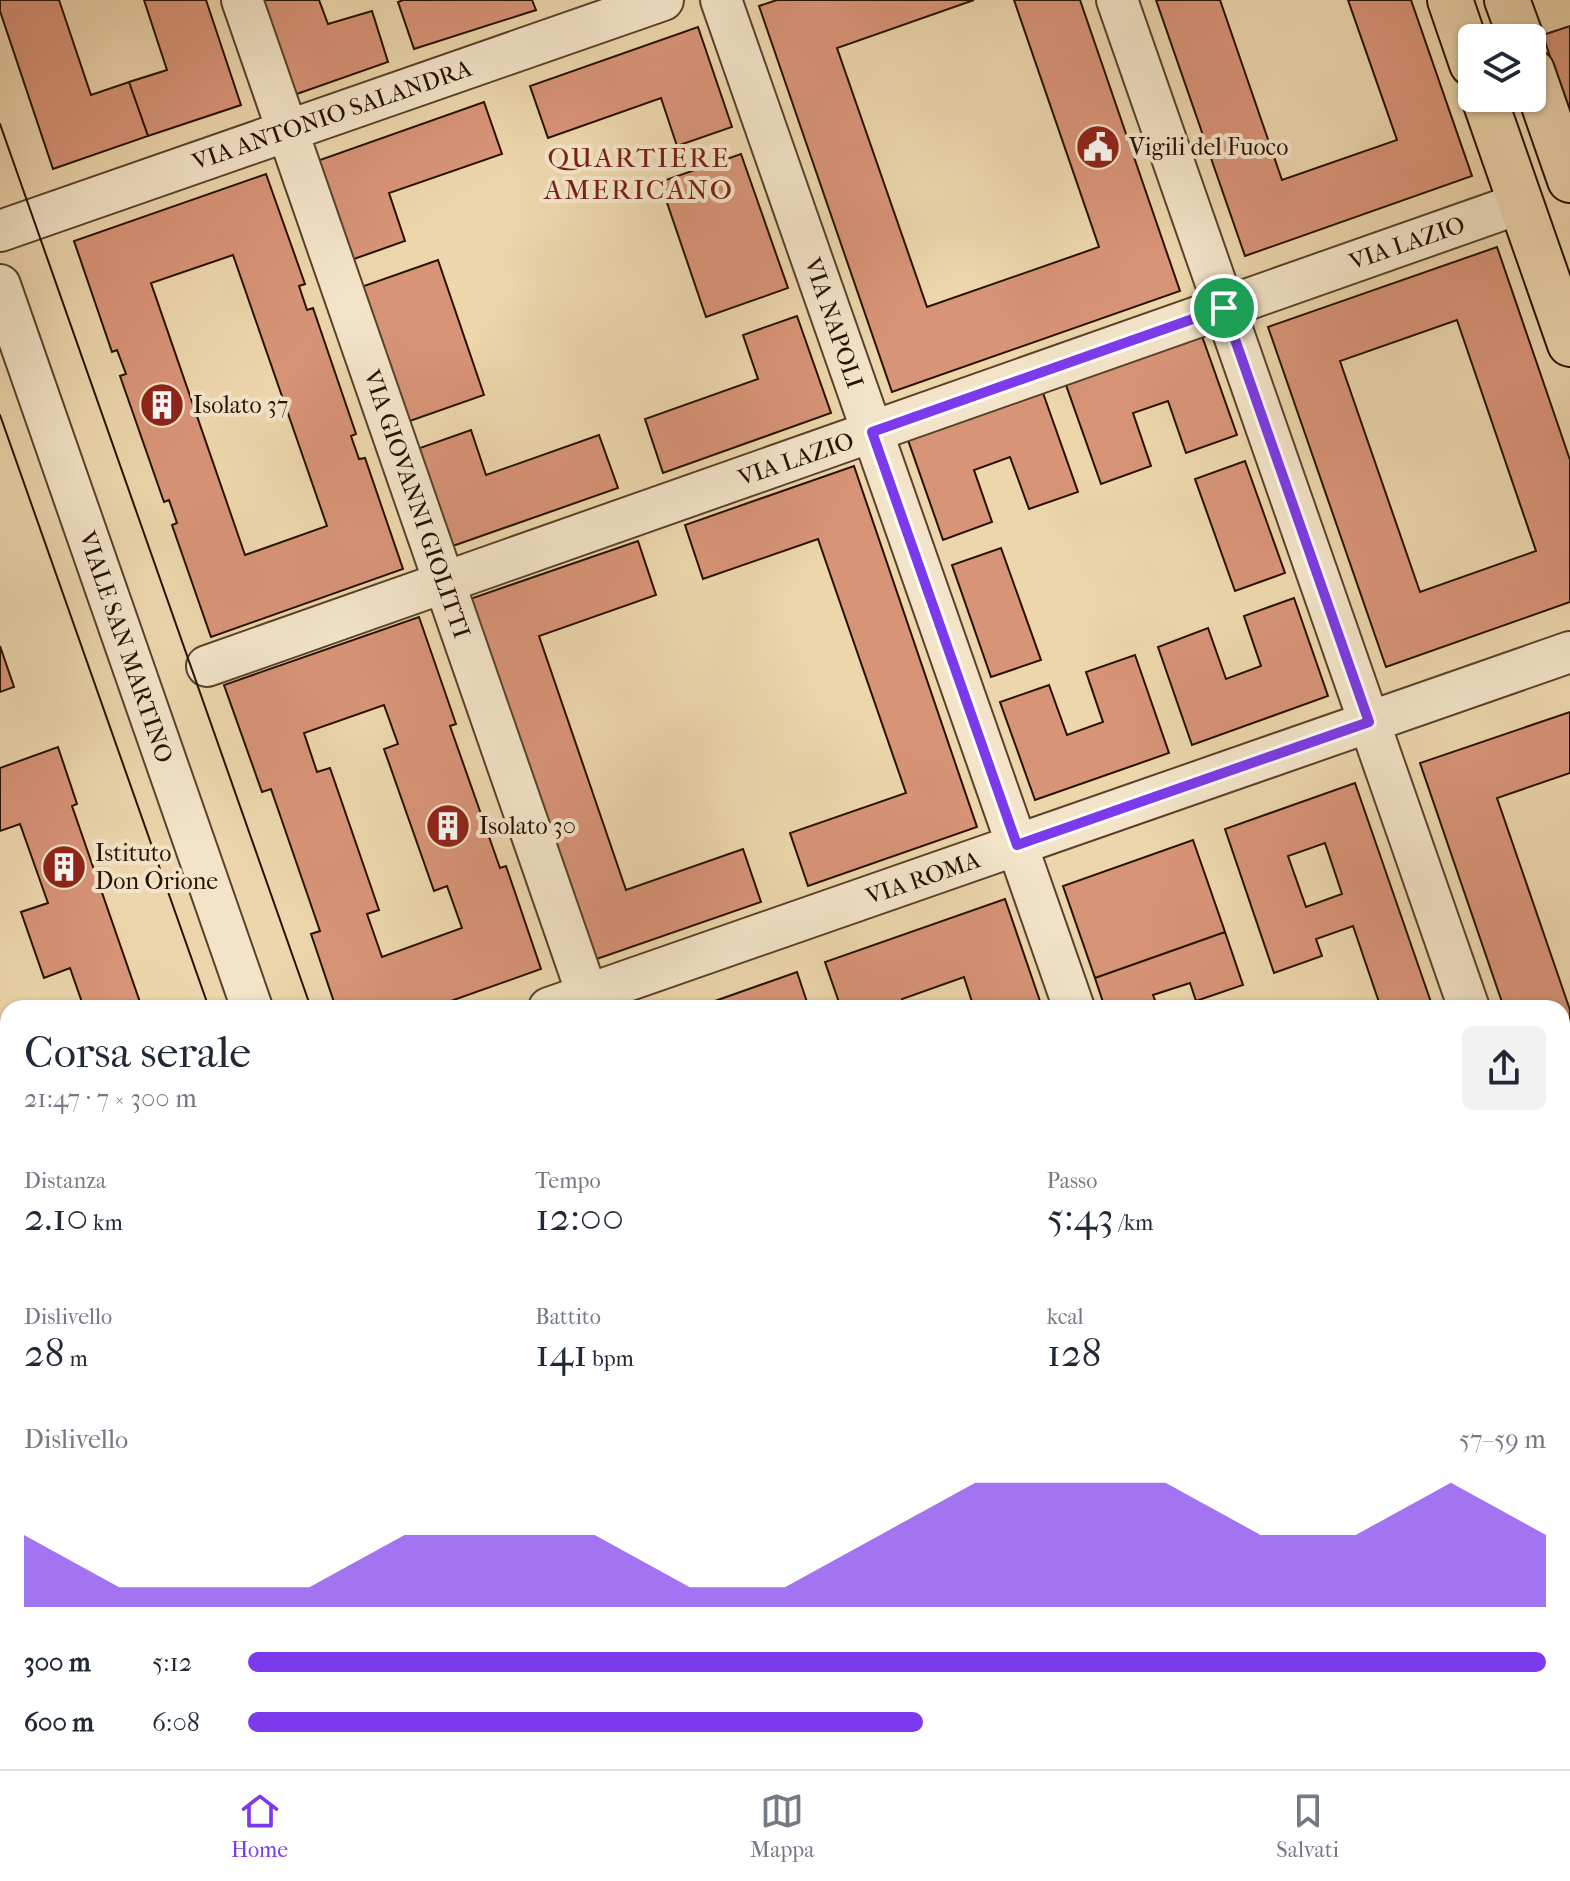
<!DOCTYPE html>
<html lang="it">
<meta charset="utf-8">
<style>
:root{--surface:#fff;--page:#f2f2f3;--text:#1f2937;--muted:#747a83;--line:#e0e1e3;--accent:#7c3aed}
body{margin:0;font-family:"IM FELL French Canon",serif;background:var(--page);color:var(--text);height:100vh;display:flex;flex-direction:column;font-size:30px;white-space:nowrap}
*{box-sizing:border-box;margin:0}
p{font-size:26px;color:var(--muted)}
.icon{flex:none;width:44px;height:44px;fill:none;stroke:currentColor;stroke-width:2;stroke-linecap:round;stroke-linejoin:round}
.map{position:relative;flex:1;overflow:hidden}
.sheet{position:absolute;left:0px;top:1000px;width:1570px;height:770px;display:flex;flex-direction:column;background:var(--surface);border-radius:24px 24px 0 0;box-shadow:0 2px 6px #0004}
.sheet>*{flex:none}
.tools{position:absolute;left:1458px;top:24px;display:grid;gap:16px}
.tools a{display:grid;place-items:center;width:88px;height:88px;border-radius:12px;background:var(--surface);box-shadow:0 2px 6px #0004;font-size:40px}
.pin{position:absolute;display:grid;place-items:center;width:68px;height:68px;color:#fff;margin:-34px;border:4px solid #fff;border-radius:50%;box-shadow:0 2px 8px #0007}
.round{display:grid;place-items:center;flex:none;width:84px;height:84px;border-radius:12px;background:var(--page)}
.head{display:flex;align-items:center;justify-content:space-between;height:136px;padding:0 24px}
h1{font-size:44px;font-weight:600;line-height:60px}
.metrics{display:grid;grid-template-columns:repeat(3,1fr);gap:12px;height:136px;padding:8px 24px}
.metrics div{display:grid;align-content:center}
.metrics b{font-size:40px;font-weight:600}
.metrics small{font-size:22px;font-weight:400}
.metrics p{font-size:22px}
.chart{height:224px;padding:16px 24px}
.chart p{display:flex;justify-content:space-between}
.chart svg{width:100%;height:144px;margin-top:8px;fill:var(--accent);opacity:.7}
ul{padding:0 24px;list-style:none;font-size:26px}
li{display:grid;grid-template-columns:128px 96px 1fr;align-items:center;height:60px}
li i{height:20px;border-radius:10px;background:var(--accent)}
.menu{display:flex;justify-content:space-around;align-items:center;height:112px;border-top:2px solid var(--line);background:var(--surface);font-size:22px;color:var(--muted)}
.menu a{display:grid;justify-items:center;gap:4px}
.menu .on{color:var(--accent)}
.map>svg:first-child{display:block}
.green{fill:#bfbc84;stroke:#726642;stroke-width:2}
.building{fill:#d89477;stroke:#261100;stroke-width:2;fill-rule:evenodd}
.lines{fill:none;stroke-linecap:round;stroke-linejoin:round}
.lane-casing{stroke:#58422b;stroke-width:24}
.street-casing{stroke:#58422b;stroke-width:44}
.primary-casing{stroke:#261100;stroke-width:48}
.path{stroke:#261100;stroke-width:5;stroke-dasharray:2 4;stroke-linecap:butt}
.lane{stroke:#f3e4c9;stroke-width:20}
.street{stroke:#f3e4c9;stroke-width:40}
.primary{stroke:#edd6ac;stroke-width:44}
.tram{stroke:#261100;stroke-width:2}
.route-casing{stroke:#fff;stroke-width:16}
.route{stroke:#7c3aed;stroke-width:10}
.labels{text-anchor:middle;stroke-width:8;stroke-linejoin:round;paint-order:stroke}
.street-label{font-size:24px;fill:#261100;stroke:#f3e4c9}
.poi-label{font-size:24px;fill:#261100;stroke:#f3e4c9;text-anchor:start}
.quarter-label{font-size:28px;letter-spacing:2px;fill:#7a1f14;stroke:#f3e4c9}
</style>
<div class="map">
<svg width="1570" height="1769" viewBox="0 0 1570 1769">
<rect width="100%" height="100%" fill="#edd6ac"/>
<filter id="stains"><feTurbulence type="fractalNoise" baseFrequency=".0025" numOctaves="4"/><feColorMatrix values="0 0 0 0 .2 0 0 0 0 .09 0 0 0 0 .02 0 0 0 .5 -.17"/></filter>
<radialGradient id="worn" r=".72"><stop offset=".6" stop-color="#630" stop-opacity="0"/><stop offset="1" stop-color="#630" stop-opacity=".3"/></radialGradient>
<path class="green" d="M 554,1762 L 996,1762 L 1001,1769 L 557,1769 Z"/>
<path class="building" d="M 0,0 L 59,0 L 91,95 L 129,82 L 148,136 L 53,169 L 0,11 Z
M 144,0 L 206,0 L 241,105 L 148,136 L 129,82 L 167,70 Z
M 259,0 L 319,0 L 328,24 L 372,11 L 388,62 L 294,95 Z
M 403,0 L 532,0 L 536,10 L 414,49 L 398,2 Z
M 777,0 L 974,0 L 837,48 L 927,307 L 1099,247 L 1014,0 L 1080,0 L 1180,291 L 892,392 L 759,6 Z
M 1156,0 L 1220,0 L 1282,180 L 1397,140 L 1348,0 L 1411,0 L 1472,176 L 1245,256 Z
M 1570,26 L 1570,119 L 1543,35 Z
M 698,27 L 732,127 L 677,146 L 661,98 L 548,138 L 530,86 Z
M 484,102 L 502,154 L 389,193 L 405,241 L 351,260 L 317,161 Z
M 741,154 L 788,288 L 706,317 L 660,182 Z
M 266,174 L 305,284 L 299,286 L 307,310 L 313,308 L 356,434 L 351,436 L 359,459 L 365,458 L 403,569 L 211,637 L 172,525 L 177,523 L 169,500 L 164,502 L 120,376 L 126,374 L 117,350 L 112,352 L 74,241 ZM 233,255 L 327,526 L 245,555 L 151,283 Z
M 1497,247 L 1570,460 L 1570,602 L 1386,667 L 1268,327 ZM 1457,320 L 1536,551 L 1420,592 L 1340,361 Z
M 438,260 L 484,395 L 407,422 L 361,287 Z
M 797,316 L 831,413 L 663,473 L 645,419 L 758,379 L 743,335 Z
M 1202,336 L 1237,435 L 1186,453 L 1168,401 L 1133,413 L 1151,466 L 1101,484 L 1066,385 Z
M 1043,393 L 1078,492 L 1029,509 L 1010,457 L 974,470 L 992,522 L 943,540 L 908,440 Z
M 471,430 L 486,475 L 599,435 L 618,488 L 450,547 L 417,449 Z
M 1245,461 L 1285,573 L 1235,591 L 1195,479 Z
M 854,466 L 977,827 L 808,886 L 790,833 L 906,793 L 818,539 L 703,579 L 685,525 Z
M 638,541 L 656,595 L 539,636 L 626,890 L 743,849 L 761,902 L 591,961 L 467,600 Z
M 1001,548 L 1041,660 L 991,677 L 952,565 Z
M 1294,598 L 1328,696 L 1192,745 L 1158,647 L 1208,628 L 1226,679 L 1261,666 L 1244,616 Z
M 419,617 L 456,724 L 450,726 L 500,868 L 506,866 L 541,969 L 431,1008 L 336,1008 L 311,934 L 320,931 L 271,789 L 262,792 L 224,685 ZM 384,705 L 398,744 L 384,749 L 434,891 L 447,886 L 462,928 L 382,957 L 367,914 L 379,910 L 330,768 L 317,772 L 304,733 Z
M 0,646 L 14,687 L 0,692 Z
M 1135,655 L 1169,753 L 1035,800 L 1000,702 L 1049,685 L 1067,735 L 1103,722 L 1086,672 Z
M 1570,712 L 1570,773 L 1497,798 L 1570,1010 L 1570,1105 L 1562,1108 L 1562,1008 L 1504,1008 L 1420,763 Z
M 58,747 L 77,804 L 72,806 L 142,1008 L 84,1008 L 70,968 L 44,978 L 21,912 L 48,903 L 20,824 L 0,831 L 0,768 Z
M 1355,783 L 1433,1008 L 1381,1008 L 1353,926 L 1316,939 L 1322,956 L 1274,973 L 1225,829 ZM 1325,843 L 1342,894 L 1306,907 L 1288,856 Z
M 1193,840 L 1225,932 L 1095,978 L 1063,886 Z
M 1005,899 L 1042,1007 L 974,1008 L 964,977 L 902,999 L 905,1008 L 841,1008 L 825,962 Z
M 1225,932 L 1243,985 L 1196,1001 L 1190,983 L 1153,995 L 1158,1008 L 1105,1008 L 1095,978 Z
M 797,972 L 809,1008 L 695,1008 Z
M 8,1044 L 8,1143 L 0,1146 L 0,1047 Z
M 1570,1188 L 1570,1235 L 1562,1211 L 1562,1190 Z
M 8,1241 L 8,1362 L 0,1339 L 0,1243 Z
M 1562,1404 L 1570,1428 L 1570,1451 L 1562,1454 Z
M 1570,1485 L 1570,1590 L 1562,1592 L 1562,1488 Z
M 1570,1655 L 1570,1760 L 1549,1767 L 1547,1762 L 1562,1762 L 1562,1657 Z
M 1149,1762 L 1198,1762 L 1202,1769 L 1139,1769 Z
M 1361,1762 L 1409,1762 L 1412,1769 L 1363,1769 Z
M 1452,1762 L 1513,1762 L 1515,1769 L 1454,1769 Z"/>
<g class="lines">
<g class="lane-casing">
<path id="lane" d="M 1043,1762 L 1048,1769"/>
</g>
<g class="street-casing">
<path id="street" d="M 242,0 L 592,1008
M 721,0 L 1074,1008
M 1117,0 L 1469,1008
M 0,231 L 663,0
M 0,285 L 252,1008
M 207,666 L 1521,203
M 549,1008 L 1570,652
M 1562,1143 L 1570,1140
M 0,1199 L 8,1196
M 1562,1276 L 1570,1299
M 1562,1617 L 1570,1614
M 0,1672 L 8,1670
M 1106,1762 L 1111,1769
M 1338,1762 L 1341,1769"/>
</g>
<g class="primary-casing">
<path id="primary" d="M 1450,0 L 1472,64
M 1507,0 L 1521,38
M 1532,71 L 1570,180
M 1484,98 L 1570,344"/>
</g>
<path class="path" d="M 611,1762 L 614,1769"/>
<use href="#lane" class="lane"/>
<use href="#street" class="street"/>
<use href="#primary" class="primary"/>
<path class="tram" d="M 0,124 L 311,1008
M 0,415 L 209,1008
M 52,1769 L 52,1762
M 71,1769 L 72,1762"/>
</g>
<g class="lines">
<g class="route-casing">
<path id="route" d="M 1224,308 L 1369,722 L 1017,845 L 872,432 Z"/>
</g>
<use href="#route" class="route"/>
</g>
<defs>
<g id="civic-disc" transform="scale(2.3)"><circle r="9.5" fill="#8f2418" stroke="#f3e4c9"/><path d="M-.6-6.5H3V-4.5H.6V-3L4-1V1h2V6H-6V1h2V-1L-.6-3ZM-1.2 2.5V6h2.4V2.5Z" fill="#fff"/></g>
<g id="building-disc" transform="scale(2.3)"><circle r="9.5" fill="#8f2418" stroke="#f3e4c9"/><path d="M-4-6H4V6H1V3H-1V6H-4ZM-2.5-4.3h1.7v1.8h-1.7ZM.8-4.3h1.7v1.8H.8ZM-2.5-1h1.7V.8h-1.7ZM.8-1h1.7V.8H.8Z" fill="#fff"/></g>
</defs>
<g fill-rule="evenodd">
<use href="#civic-disc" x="1098" y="147"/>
<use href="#building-disc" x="162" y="405"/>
<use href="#building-disc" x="448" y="826"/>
<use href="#building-disc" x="64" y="867"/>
</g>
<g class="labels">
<g class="street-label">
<text transform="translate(332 115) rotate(-19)" y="8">VIA ANTONIO SALANDRA</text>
<text transform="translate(1407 243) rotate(-19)" y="8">VIA LAZIO</text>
<text transform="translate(834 323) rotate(71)" y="8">VIA NAPOLI</text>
<text transform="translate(796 459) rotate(-19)" y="8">VIA LAZIO</text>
<text transform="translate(417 504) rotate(71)" y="8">VIA GIOVANNI GIOLITTI</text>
<text transform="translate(126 647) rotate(71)" y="8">VIALE SAN MARTINO</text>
<text transform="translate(923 878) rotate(-19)" y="8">VIA ROMA</text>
</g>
<g class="poi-label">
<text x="1129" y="155">Vigili del Fuoco</text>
<text x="193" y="413">Isolato 37</text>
<text x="479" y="834">Isolato 30</text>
<text x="95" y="861">Istituto<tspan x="95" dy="28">Don Orione</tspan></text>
</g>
<g class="quarter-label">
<text x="639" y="167">QUARTIERE<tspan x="639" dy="32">AMERICANO</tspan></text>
</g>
</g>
<rect width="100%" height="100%" filter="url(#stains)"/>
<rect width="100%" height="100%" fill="url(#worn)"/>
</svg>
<div class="tools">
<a><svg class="icon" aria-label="layers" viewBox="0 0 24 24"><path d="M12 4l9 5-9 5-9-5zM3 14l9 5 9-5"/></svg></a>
</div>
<div class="pin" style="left:1224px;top:308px;background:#1e9e55"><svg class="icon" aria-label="arrive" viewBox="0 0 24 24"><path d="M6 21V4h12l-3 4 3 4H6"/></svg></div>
<section class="sheet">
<div class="head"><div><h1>Corsa serale</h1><p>21:47 · 7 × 300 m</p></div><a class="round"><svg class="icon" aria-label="share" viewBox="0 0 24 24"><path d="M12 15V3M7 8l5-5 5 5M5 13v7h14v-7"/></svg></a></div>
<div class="metrics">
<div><p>Distanza</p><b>2.10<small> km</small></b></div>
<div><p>Tempo</p><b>12:00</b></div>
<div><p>Passo</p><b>5:43<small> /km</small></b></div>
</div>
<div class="metrics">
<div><p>Dislivello</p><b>28<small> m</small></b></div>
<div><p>Battito</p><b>141<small> bpm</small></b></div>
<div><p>kcal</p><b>128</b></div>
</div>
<div class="chart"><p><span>Dislivello</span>57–59 m</p>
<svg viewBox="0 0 160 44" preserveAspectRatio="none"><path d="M0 44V22L10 38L20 38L30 38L40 22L50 22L60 22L70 38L80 38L90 22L100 6L110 6L120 6L130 22L140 22L150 6L160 22V44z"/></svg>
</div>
<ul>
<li><b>300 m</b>5:12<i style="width:100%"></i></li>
<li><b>600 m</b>6:08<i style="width:52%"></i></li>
</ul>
</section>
</div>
<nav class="menu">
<a class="on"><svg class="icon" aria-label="home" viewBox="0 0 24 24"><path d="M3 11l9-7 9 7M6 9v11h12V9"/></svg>Home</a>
<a><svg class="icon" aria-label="map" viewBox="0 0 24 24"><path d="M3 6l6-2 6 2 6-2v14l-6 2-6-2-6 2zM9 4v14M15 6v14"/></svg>Mappa</a>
<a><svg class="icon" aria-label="saved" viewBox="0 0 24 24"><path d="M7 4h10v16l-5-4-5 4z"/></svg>Salvati</a>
</nav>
